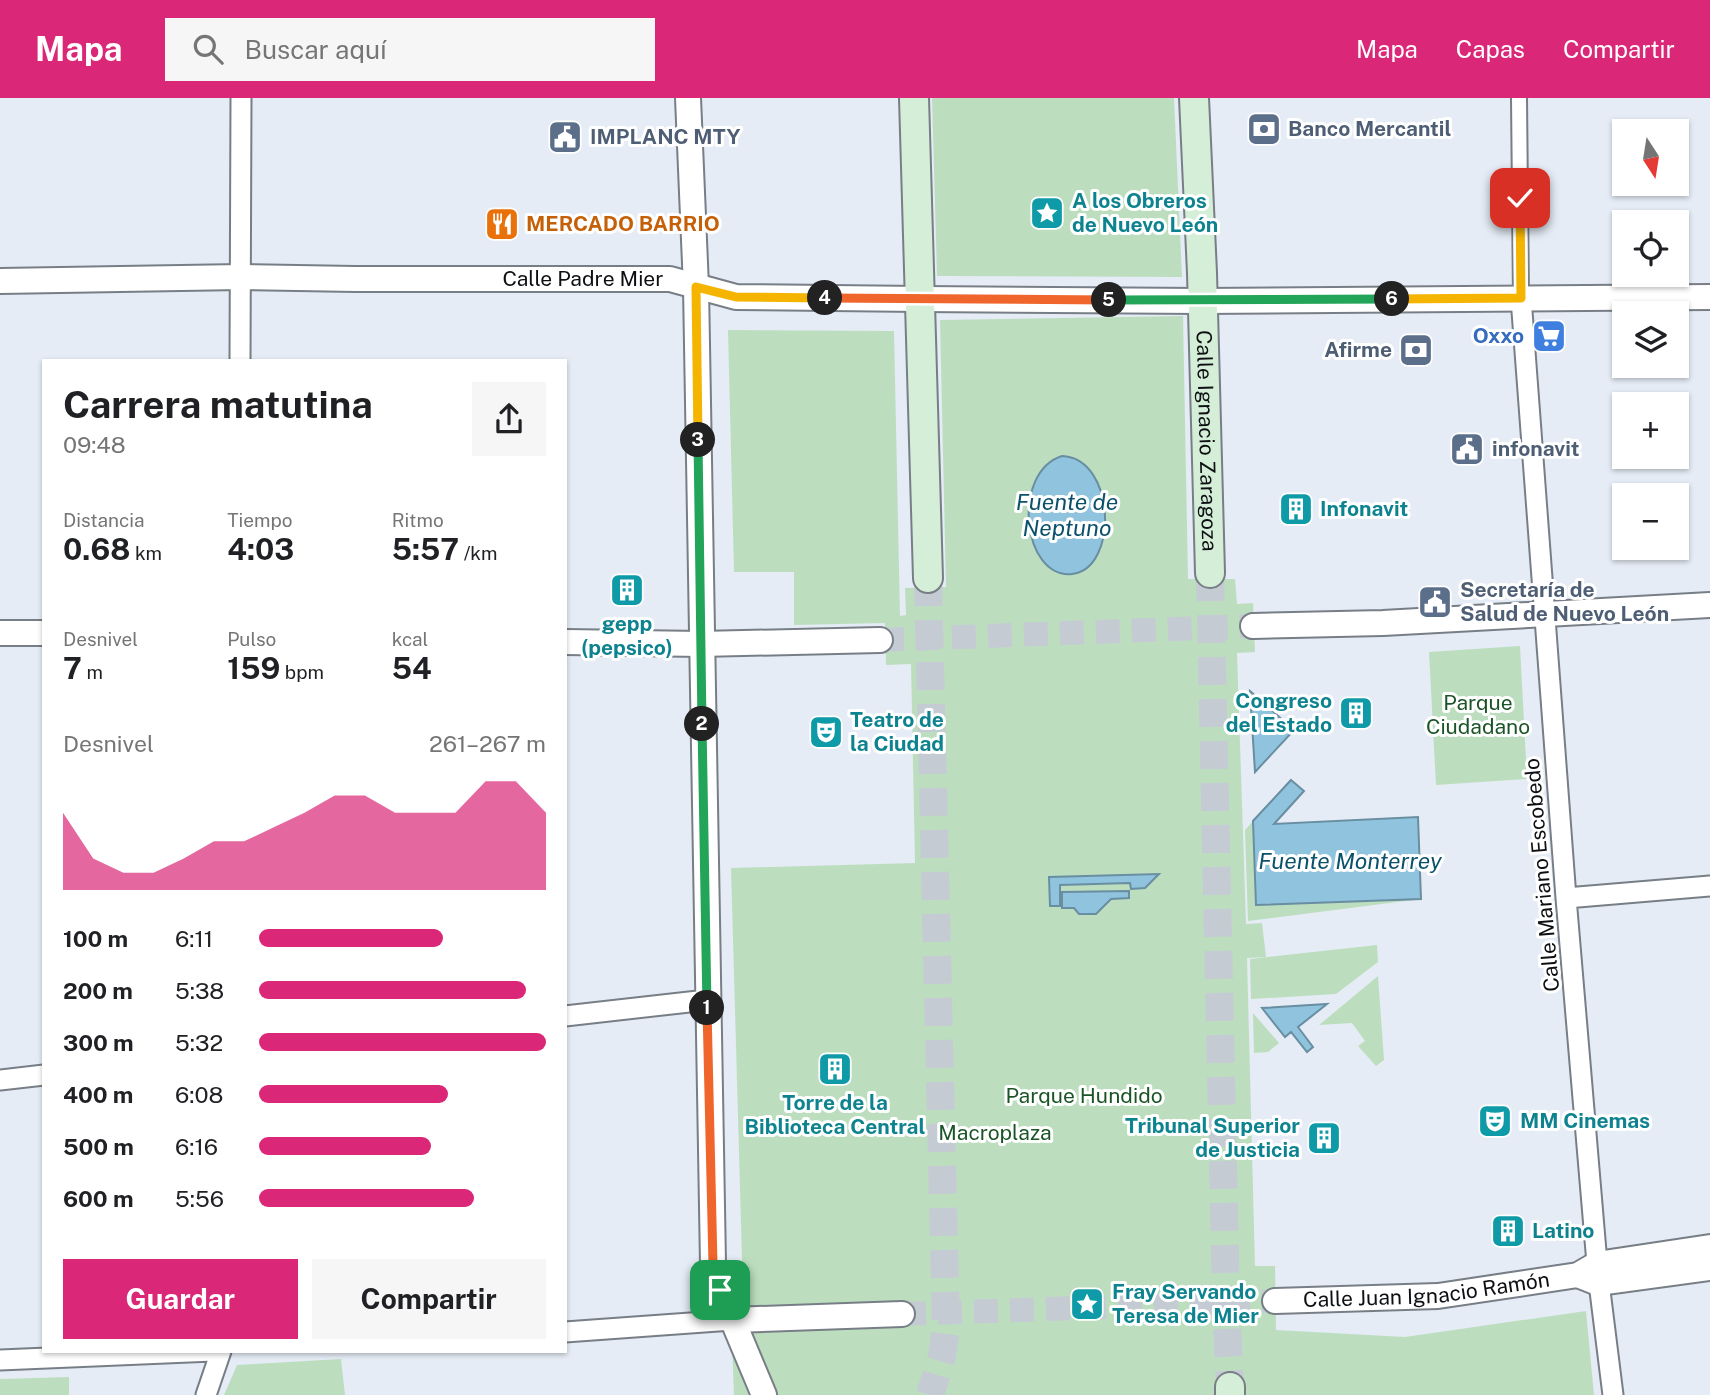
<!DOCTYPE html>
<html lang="es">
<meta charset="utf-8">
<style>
:root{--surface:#fff;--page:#f6f6f6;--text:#202124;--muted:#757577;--accent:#db2777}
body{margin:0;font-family:"Public Sans",sans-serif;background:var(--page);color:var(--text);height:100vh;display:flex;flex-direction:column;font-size:26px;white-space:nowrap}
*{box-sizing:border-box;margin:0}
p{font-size:23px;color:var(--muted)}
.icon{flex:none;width:38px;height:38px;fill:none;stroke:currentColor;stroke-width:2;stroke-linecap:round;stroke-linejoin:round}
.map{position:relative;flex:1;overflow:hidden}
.panel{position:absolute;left:42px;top:261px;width:525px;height:994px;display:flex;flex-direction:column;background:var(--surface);border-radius:0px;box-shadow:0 2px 5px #0004}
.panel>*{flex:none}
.needle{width:46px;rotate:168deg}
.tools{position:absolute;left:1612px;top:21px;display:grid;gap:14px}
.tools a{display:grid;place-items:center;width:77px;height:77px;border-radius:0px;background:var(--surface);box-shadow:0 2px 5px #0004;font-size:35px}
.pin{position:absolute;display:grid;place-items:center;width:60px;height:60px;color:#fff;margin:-30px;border-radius:14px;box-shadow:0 4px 10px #0006}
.km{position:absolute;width:35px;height:35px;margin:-18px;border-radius:50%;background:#222;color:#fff;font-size:19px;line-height:35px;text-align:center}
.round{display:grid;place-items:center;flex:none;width:74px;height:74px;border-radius:0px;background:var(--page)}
.head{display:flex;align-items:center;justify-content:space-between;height:119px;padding:0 21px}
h1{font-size:38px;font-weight:700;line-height:52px}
.figures{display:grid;grid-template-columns:repeat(3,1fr);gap:10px;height:119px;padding:7px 21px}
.figures div{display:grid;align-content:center}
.figures b{font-size:30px;font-weight:700}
.figures small{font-size:19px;font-weight:400}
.figures p{font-size:19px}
.chart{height:196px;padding:14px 21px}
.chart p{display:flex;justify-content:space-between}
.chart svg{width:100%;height:126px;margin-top:7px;fill:var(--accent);opacity:.7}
.primary-button{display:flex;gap:14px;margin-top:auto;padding:14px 21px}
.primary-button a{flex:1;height:80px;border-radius:0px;background:var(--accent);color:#fff;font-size:28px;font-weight:700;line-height:80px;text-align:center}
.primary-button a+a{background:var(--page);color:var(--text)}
ul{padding:0 21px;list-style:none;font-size:23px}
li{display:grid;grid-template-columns:112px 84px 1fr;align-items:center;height:52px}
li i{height:18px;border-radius:9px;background:var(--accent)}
header{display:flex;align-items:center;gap:42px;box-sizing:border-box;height:98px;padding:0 35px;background:var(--accent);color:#fff}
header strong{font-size:33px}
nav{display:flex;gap:38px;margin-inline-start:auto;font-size:24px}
.search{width:490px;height:63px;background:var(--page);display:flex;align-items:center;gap:18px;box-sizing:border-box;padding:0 24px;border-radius:0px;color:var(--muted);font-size:26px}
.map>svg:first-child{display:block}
.green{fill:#bcdebf}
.water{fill:#90c4de;stroke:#698ea1;stroke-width:2}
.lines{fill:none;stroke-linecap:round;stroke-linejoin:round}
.tertiary-tunnel{stroke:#c5cbd3;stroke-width:24;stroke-dasharray:24 12;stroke-linecap:butt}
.secondary-tunnel{stroke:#c5cbd3;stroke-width:28;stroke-dasharray:28 14;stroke-linecap:butt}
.pedestrian-casing{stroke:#787e86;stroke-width:18}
.minor-casing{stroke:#787e86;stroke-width:23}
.tertiary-casing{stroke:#787e86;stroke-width:28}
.secondary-casing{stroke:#787e86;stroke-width:32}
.pedestrian{stroke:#fff;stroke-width:14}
.minor{stroke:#fff;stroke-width:19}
.tertiary{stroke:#fff;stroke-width:24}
.secondary{stroke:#d5eed8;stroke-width:28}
.split-1-casing{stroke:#fff;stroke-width:14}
.split-2-casing{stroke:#fff;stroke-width:14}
.split-3-casing{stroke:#fff;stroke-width:14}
.split-4-casing{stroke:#fff;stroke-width:14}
.split-5-casing{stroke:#fff;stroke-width:14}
.split-6-casing{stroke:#fff;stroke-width:14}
.split-7-casing{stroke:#fff;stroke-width:14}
.split-1{stroke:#f0652b;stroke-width:9}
.split-2{stroke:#22a559;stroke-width:9}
.split-3{stroke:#22a559;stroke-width:9}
.split-4{stroke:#f5b400;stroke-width:9}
.split-5{stroke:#f0652b;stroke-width:9}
.split-6{stroke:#22a559;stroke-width:9}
.split-7{stroke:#f5b400;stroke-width:9}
.labels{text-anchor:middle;stroke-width:6;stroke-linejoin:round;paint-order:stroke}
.service-label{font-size:21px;font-weight:bold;fill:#4e5e75;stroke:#fff;text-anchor:start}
.culture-label{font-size:21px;font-weight:bold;fill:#0d838f;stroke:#fff;text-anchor:start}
.food-label{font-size:21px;font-weight:bold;fill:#c56008;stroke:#fff;text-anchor:start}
.street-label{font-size:21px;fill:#0d0f12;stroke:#fff}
.shop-label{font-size:21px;font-weight:bold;fill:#366cbe;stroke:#fff;text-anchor:end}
.park-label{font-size:21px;fill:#1b5527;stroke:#fff}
.water-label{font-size:23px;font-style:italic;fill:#0c516b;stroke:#fff}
</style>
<header>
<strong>Mapa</strong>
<div class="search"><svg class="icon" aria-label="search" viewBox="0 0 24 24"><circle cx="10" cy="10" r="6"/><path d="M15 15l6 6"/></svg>Buscar aquí</div>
<nav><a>Mapa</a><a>Capas</a><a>Compartir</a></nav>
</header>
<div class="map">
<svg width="1710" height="1297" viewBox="0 0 1710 1297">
<rect width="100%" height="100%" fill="#e5ecf5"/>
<path class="green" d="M 932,0 L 1174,0 L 1182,179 L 937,178 Z
M 1183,218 L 1188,481 L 1235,481 L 1237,506 L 1253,505 L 1255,554 L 1237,555 L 1246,826 L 1262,825 L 1266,859 L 1247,860 L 1255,1168 L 1275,1168 L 1276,1232 L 1405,1239 L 1586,1213 L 1594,1297 L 734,1297 L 732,1245 L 743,1196 L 731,770 L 915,765 L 911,566 L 886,567 L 885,525 L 794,527 L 794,474 L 734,474 L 728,232 L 894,233 L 900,518 L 906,517 L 905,490 L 946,489 L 940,222 Z
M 1520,548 L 1527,681 L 1436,687 L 1429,554 Z
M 1253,723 L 1257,807 L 1421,801 L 1248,823 L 1245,732 Z
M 1377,847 L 1378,864 L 1336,896 L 1251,901 L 1250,861 Z
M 1378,878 L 1384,962 L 1376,968 L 1358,948 L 1365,943 L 1352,925 L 1319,927 Z
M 1253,915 L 1279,945 L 1268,954 L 1254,955 Z
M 341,1261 L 345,1297 L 224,1297 L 237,1267 Z
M 69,1279 L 69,1297 L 0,1297 L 0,1281 Z"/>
<path class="water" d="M 1062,358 C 1116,360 1119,471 1072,476 C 1022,481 1011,374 1062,358 Z
M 1250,593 L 1294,632 L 1255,674 Z
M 1291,682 L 1304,693 L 1274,726 L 1418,719 L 1421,801 L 1256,807 L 1253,723 Z
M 1159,776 L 1145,790 L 1131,791 L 1130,785 L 1060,787 L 1060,808 L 1050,808 L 1049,779 Z
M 1129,793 L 1129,800 L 1111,801 L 1096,816 L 1079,816 L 1074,810 L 1062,810 L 1062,794 Z
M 1327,906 L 1298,929 L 1313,949 L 1307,954 L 1291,934 L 1285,939 L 1262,910 Z"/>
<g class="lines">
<path class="tertiary-tunnel" d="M 880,542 L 1253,528
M 902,1216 L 1275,1203"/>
<path class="secondary-tunnel" d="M 1210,475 L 1226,1204 L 1230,1289
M 928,480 L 946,1230 L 942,1258 L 930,1297"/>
<g class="pedestrian-casing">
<path id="pedestrian" d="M 1519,0 L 1521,200"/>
</g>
<g class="minor-casing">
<path id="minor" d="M 1521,200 L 1566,800 L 1598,1177 L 1613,1297
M 240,262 L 241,0
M 1566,800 L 1710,788
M 565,918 L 707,902
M 0,982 L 44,977
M 565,1234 L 732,1222
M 0,1262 L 213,1253
M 206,1297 L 221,1253"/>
</g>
<g class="tertiary-casing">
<g id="tertiary">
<path d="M 688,0 L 696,189 L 713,1166 L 720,1192 L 764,1297"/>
<path id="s1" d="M 0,183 L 241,179 L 355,181 L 670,181 L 736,199 L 921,201 L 1202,203 L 1710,199"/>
<path d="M 1253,528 L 1383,525 L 1710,507"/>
<path d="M 0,535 L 44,535"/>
<path d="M 565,544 L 701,546 L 880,542"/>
<path d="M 1578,1177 L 1598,1185 L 1710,1170"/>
<path id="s2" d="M 1275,1203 L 1438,1198 L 1578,1177 L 1597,1166 L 1710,1149"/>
<path d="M 732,1222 L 902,1216"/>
</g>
</g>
<g class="secondary-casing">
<g id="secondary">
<path d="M 914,0 L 928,480"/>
<path id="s3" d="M 1194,0 L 1202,175 L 1210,475"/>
<path d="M 1230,1289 L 1230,1297"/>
</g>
</g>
<use href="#pedestrian" class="pedestrian"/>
<use href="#minor" class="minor"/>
<use href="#tertiary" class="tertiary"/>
<use href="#secondary" class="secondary"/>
</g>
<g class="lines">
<g class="split-1-casing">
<path id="split-1" d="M 707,910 L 713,1166 L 720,1192"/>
</g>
<g class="split-2-casing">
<path id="split-2" d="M 702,626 L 707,910"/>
</g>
<g class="split-3-casing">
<path id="split-3" d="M 698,342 L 702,626"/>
</g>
<g class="split-4-casing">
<path id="split-4" d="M 698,342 L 696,189 L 736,199 L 825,200"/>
</g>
<g class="split-5-casing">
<path id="split-5" d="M 825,200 L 1109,202"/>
</g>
<g class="split-6-casing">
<path id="split-6" d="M 1109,202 L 1392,201"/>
</g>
<g class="split-7-casing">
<path id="split-7" d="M 1392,201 L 1521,200 L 1520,100"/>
</g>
<use href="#split-1" class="split-1"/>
<use href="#split-2" class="split-2"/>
<use href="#split-3" class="split-3"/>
<use href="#split-4" class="split-4"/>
<use href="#split-5" class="split-5"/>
<use href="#split-6" class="split-6"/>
<use href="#split-7" class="split-7"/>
</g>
<defs>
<g id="bank-square" transform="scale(1.75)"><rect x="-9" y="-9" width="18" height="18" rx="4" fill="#5c6f8a" stroke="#fff"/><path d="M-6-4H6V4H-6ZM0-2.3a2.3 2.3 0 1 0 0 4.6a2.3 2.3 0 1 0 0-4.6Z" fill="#fff"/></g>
<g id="civic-square" transform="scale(1.75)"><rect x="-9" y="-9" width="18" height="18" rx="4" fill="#5c6f8a" stroke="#fff"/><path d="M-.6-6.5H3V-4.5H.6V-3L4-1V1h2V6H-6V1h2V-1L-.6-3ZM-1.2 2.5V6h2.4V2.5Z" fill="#fff"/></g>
<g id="sight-square" transform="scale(1.75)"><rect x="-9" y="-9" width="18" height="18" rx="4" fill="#0f9aa8" stroke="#fff"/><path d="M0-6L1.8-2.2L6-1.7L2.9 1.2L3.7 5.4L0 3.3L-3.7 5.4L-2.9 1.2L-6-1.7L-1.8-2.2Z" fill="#fff"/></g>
<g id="restaurant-square" transform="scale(1.75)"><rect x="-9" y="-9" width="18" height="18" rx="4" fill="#e8710a" stroke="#fff"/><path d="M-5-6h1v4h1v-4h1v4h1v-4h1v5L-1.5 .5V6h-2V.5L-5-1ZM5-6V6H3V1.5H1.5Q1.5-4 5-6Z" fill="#fff"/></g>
<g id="supermarket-square" transform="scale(1.75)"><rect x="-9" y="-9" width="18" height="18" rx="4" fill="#3f7fe0" stroke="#fff"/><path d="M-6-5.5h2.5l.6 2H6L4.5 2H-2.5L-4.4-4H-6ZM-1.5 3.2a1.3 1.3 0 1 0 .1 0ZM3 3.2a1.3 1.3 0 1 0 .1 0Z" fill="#fff"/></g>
<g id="building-square" transform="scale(1.75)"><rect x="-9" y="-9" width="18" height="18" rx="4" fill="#0f9aa8" stroke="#fff"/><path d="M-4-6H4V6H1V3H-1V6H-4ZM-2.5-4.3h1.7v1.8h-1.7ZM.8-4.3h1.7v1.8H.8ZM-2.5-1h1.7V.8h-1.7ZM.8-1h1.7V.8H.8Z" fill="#fff"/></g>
<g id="theatre-square" transform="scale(1.75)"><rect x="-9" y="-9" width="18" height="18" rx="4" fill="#0f9aa8" stroke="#fff"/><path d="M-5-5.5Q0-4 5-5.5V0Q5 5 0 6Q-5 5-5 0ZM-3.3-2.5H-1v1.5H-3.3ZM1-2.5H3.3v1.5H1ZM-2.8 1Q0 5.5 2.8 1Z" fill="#fff"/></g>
</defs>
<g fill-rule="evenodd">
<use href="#bank-square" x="1264" y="31"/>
<use href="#civic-square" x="565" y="39"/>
<use href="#sight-square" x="1047" y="115"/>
<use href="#restaurant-square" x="502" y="126"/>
<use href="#supermarket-square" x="1549" y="238"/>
<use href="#bank-square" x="1416" y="252"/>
<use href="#civic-square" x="1467" y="351"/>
<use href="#building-square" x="1296" y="411"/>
<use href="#building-square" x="627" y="492"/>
<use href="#civic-square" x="1435" y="504"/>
<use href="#building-square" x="1356" y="615"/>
<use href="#theatre-square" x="826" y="634"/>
<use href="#building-square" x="835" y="971"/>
<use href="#theatre-square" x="1495" y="1023"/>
<use href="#building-square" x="1324" y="1040"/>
<use href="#building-square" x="1508" y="1133"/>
<use href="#sight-square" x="1087" y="1206"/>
</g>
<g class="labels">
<g class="service-label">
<text x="1288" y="38">Banco Mercantil</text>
<text x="590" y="46">IMPLANC MTY</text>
<text x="1392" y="259" text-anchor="end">Afirme</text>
<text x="1492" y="358">infonavit</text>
<text x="1460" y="499">Secretaría de<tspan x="1460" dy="24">Salud de Nuevo León</tspan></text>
</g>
<g class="culture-label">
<text x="1072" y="110">A los Obreros<tspan x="1072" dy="24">de Nuevo León</tspan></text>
<text x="1320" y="418">Infonavit</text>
<text x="627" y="533" text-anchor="middle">gepp<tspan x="627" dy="24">(pepsico)</tspan></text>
<text x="1332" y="610" text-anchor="end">Congreso<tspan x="1332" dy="24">del Estado</tspan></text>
<text x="850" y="629">Teatro de<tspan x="850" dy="24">la Ciudad</tspan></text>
<text x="835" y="1012" text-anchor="middle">Torre de la<tspan x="835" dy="24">Biblioteca Central</tspan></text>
<text x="1520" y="1030">MM Cinemas</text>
<text x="1300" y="1035" text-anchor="end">Tribunal Superior<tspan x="1300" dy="24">de Justicia</tspan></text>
<text x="1532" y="1140">Latino</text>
<text x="1112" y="1201">Fray Servando<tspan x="1112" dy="24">Teresa de Mier</tspan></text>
</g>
<g class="food-label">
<text x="526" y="133">MERCADO BARRIO</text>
</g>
<g class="street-label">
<text dy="7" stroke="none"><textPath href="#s1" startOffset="583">Calle Padre Mier</textPath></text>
<text dy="7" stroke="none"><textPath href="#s3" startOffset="343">Calle Ignacio Zaragoza</textPath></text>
<text transform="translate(1542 777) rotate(-95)" y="7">Calle Mariano Escobedo</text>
<text dy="7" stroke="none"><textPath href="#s2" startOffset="152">Calle Juan Ignacio Ramón</textPath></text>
</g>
<g class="shop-label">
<text x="1524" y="245">Oxxo</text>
</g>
<g class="park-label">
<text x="1478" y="612">Parque<tspan x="1478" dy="24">Ciudadano</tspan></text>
<text x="1084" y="1005">Parque Hundido</text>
<text x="995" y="1042">Macroplaza</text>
</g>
<g class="water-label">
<text x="1067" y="412">Fuente de<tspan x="1067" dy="26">Neptuno</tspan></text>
<text x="1350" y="771">Fuente Monterrey</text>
</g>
</g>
</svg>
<div class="tools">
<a><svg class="needle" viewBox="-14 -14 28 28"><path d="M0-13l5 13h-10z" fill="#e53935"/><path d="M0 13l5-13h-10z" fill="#757577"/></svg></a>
<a><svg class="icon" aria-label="locate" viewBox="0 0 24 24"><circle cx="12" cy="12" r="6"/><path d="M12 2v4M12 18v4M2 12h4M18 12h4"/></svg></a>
<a><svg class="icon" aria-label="layers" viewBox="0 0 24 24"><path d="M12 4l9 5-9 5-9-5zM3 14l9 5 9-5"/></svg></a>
<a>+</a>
<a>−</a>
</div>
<div class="pin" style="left:720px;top:1192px;background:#1e9e55"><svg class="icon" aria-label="arrive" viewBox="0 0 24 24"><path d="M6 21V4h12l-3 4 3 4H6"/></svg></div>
<div class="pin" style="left:1520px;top:100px;background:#d93025"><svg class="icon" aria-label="check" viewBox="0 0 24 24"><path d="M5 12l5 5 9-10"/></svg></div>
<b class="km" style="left:707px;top:910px">1</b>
<b class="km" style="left:702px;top:626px">2</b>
<b class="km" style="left:698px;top:342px">3</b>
<b class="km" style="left:825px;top:200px">4</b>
<b class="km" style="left:1109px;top:202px">5</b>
<b class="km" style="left:1392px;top:201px">6</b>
<section class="panel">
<div class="head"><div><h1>Carrera matutina</h1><p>09:48</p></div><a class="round"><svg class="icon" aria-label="share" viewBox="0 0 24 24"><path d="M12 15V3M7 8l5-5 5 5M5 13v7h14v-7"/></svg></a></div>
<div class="figures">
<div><p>Distancia</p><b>0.68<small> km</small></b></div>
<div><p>Tiempo</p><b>4:03</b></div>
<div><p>Ritmo</p><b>5:57<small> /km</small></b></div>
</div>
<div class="figures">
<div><p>Desnivel</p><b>7<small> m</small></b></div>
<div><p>Pulso</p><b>159<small> bpm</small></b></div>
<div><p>kcal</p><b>54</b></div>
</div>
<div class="chart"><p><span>Desnivel</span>261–267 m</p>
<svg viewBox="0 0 160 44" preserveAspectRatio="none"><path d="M0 44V17L10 33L20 38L30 38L40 33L50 27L60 27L70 22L80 17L90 11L100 11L110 17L120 17L130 17L140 6L150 6L160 17V44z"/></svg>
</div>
<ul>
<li><b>100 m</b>6:11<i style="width:64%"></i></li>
<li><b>200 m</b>5:38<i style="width:93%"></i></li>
<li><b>300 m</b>5:32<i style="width:100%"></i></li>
<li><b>400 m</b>6:08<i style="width:66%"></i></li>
<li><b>500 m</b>6:16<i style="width:60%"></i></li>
<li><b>600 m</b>5:56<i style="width:75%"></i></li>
</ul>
<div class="primary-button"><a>Guardar</a><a>Compartir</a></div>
</section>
</div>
